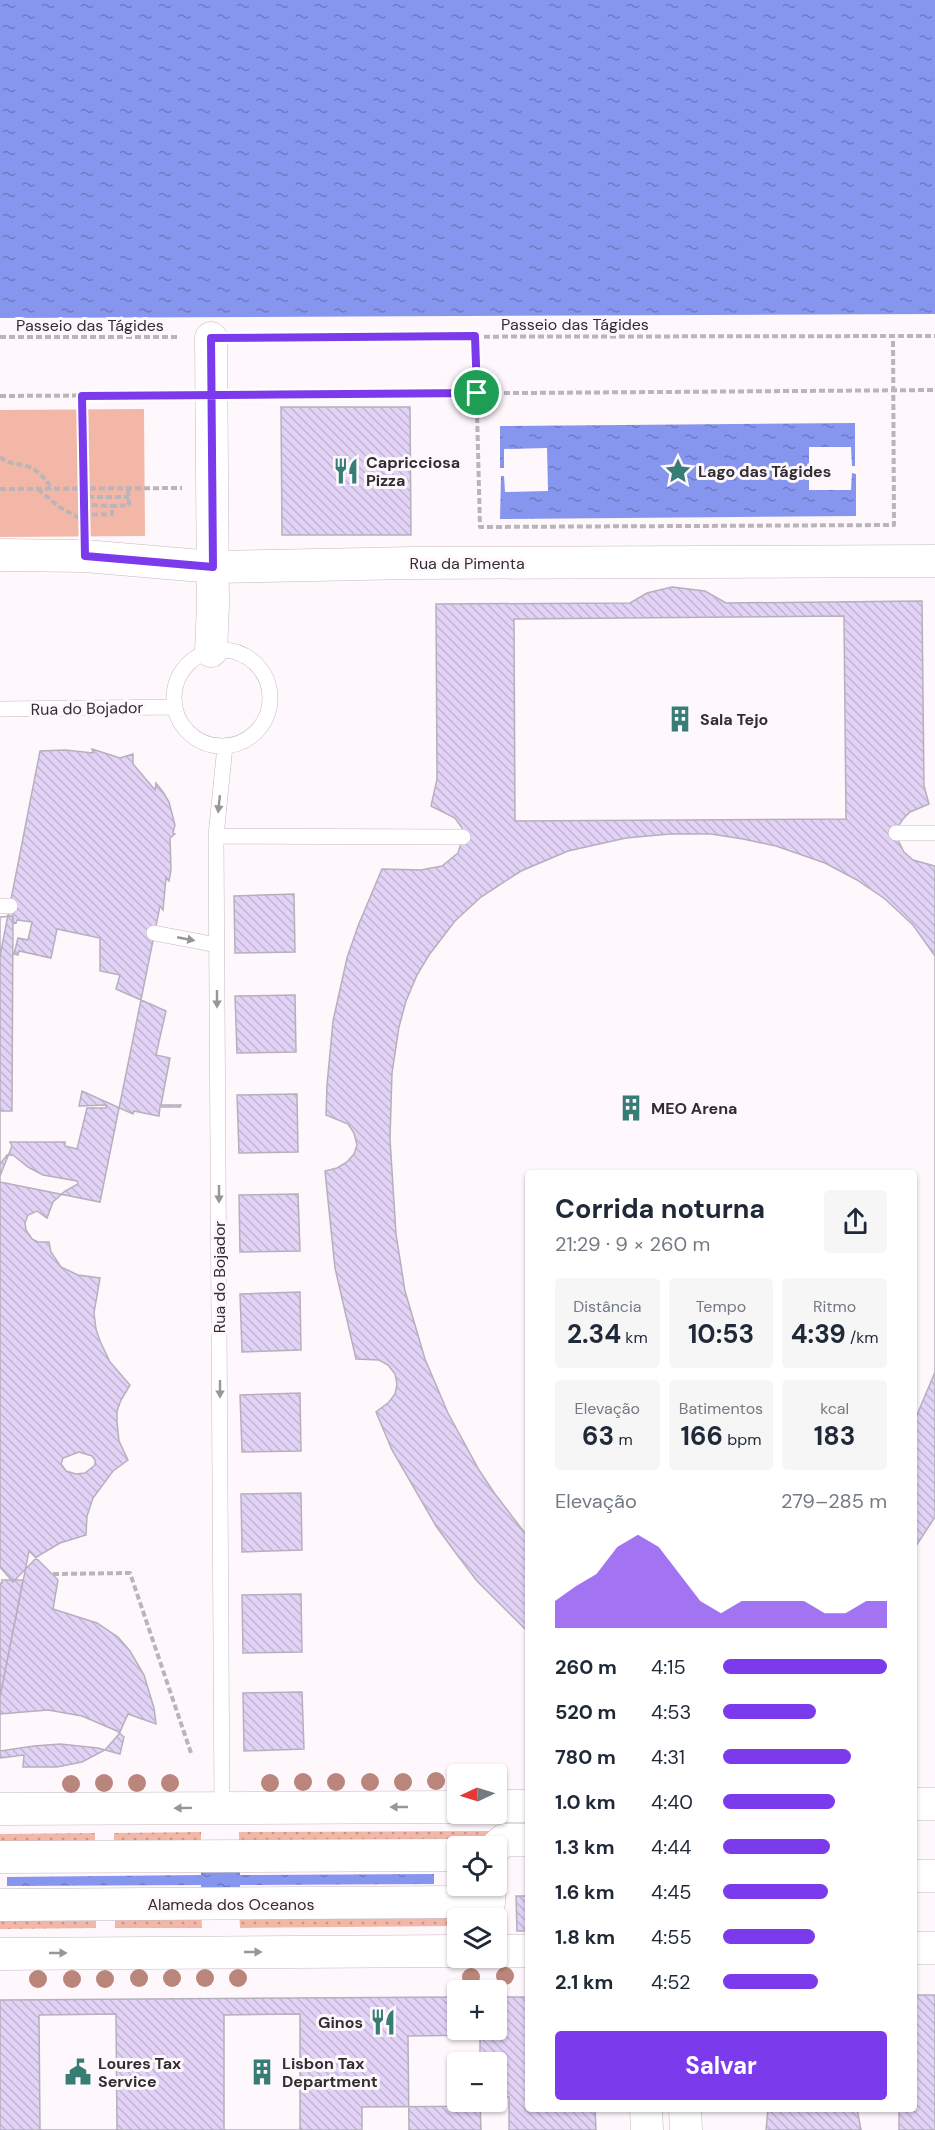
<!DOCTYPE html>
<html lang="pt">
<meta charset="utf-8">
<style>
:root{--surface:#fff;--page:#f6f6f7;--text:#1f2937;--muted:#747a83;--accent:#7c3aed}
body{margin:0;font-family:"DM Sans",sans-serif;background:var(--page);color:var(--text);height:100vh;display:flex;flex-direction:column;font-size:22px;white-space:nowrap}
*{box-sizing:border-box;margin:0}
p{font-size:20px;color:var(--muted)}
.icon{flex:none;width:33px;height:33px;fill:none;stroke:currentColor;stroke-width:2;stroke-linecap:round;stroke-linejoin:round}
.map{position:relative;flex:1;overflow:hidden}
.panel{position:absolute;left:525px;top:1170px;width:392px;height:942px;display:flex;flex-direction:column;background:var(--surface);border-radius:6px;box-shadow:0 2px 4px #0004}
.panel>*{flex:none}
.needle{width:39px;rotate:266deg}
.controls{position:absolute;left:447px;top:1764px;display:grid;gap:12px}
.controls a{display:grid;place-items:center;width:60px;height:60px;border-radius:6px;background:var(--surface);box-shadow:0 2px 4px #0004;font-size:30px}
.pin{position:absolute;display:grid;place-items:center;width:51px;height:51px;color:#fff;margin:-26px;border:3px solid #fff;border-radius:50%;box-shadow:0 2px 6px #0007}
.round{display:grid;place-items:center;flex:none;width:63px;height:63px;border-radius:6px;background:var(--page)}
.head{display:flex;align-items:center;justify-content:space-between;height:102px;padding:0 30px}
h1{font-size:27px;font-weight:700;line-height:45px}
.figures{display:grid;grid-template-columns:repeat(3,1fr);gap:9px;height:102px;padding:6px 30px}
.figures div{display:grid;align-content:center;border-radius:6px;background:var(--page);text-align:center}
.figures b{font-size:26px;font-weight:700}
.figures small{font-size:16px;font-weight:400}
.figures p{font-size:16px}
.chart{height:168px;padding:12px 30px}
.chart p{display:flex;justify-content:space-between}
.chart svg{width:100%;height:108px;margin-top:6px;fill:var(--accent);opacity:.7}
.button{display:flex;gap:12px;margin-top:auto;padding:12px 30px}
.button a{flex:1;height:69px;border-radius:6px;background:var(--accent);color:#fff;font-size:24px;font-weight:700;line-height:69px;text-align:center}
ul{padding:0 30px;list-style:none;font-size:20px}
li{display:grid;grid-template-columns:96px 72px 1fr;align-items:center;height:45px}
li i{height:15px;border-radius:8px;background:var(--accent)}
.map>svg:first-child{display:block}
.grass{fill:url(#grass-dots)}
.garden{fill:#f2b7a7}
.water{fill:url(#water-ripples)}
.building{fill:url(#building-back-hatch);stroke:#b6b0bd;stroke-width:1.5;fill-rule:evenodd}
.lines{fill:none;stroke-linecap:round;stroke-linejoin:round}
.lane-casing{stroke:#c5b8c1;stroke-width:16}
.street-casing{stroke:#c5b8c1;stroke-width:33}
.path{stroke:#bbb5b9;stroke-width:4;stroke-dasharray:6 3;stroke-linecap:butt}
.lane{stroke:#fff;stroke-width:15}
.street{stroke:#fff;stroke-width:32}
.tree{fill:#ba867b}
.oneway{fill:#989698}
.route-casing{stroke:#fff;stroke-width:12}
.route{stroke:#7c3aed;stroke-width:8}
.labels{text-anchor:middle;stroke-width:6;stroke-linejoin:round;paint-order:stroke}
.street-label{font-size:16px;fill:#322d31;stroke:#fef8fc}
.poi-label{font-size:16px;font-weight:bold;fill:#322d31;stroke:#fef8fc;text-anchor:start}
</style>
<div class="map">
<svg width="935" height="2130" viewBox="0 0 935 2130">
<defs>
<pattern id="grass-dots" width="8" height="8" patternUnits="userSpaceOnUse" patternTransform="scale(1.5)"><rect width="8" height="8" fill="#f2b7a7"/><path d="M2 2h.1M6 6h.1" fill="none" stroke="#c59589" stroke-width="1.8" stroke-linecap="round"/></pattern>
<pattern id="water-ripples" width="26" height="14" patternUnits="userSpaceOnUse" patternTransform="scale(1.5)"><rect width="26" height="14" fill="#8695ed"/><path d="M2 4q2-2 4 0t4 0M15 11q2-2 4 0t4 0" fill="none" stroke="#6e7ac1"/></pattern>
<pattern id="building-back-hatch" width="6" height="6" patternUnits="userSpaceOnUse" patternTransform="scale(1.5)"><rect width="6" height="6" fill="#e1d2f6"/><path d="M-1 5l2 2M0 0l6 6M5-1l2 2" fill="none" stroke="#c2b5d3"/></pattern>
</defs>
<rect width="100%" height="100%" fill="#fef8fc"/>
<path class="grass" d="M 489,1831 L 489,1846 L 239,1851 L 239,1832 Z
M 201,1832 L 201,1852 L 114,1852 L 114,1833 Z
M 95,1833 L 95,1852 L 0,1853 L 0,1834 Z
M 489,1907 L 489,1918 L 458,1918 L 457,1926 L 240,1928 L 239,1909 Z
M 96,1909 L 96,1928 L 0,1929 L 0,1910 Z
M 115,1909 L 201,1909 L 202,1928 L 115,1928 Z"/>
<path class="garden" d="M 144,409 L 145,536 L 0,537 L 0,410 Z"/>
<path class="water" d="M 0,0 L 935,0 L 935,314 L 0,318 Z
M 855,423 L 855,466 L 852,466 L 851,447 L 809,447 L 809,490 L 851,490 L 852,473 L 856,474 L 856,516 L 500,519 L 501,476 L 504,476 L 505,492 L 548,491 L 547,448 L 504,449 L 504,468 L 500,468 L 500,426 Z
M 201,1861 L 239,1861 L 240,1875 L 434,1874 L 434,1884 L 240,1885 L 240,1899 L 202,1899 L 201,1885 L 7,1886 L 7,1877 L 201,1875 Z"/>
<path class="building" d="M 281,407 L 410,407 L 411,535 L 282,535 Z
M 672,587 L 705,591 L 726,603 L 922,601 L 924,786 L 929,804 L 910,812 L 903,819 L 897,828 L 897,838 L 904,852 L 913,860 L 935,866 L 935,1517 L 914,1549 L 914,1173 L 528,1173 L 528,1632 L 477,1581 L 455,1552 L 436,1526 L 392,1450 L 376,1412 L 389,1402 L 395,1394 L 397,1384 L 395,1374 L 388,1365 L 379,1360 L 356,1359 L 335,1268 L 325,1171 L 337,1168 L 347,1162 L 354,1154 L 357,1145 L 354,1133 L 348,1124 L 326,1115 L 327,1085 L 333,1021 L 347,958 L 358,926 L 382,869 L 421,870 L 442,866 L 458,853 L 463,837 L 462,828 L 455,818 L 431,806 L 437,779 L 436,604 L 630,603 L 647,593 Z
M 844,616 L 846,819 L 515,821 L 514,619 Z
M 92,749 L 120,758 L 133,754 L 133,764 L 155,790 L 156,783 L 163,792 L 169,802 L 175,825 L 173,833 L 175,834 L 170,838 L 171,870 L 169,881 L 166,878 L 163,910 L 160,906 L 100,1202 L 0,1182 L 0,956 L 40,751 L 65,750 L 93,753 Z
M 670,834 L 711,834 L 743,839 L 776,846 L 825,863 L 857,880 L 885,899 L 913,925 L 935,956 L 935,1372 L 914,1422 L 914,1173 L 528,1173 L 528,1537 L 495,1494 L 479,1470 L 448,1413 L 425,1359 L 405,1291 L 396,1234 L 390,1139 L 392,1073 L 399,1027 L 406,1001 L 417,975 L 429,955 L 455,921 L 481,897 L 521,871 L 568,851 L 626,838 Z
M 294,894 L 295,952 L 235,953 L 234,896 Z
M 13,916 L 12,922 L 16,923 L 17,920 L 32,922 L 28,940 L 18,938 L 14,954 L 18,955 L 19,951 L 51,958 L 57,929 L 100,938 L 100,971 L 120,975 L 116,989 L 166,1011 L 156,1055 L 170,1058 L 161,1105 L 181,1105 L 180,1107 L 160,1107 L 159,1116 L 134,1111 L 133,1114 L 82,1091 L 79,1106 L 106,1105 L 106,1108 L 87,1108 L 77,1149 L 65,1146 L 65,1142 L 10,1142 L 12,1146 L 0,1176 L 0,917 Z
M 13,916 L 12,1111 L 0,1111 L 0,917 Z
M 295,995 L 296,1052 L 237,1053 L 235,996 Z
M 297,1094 L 298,1152 L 239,1153 L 237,1095 Z
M 7,1155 L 13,1155 L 28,1167 L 43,1175 L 77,1181 L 78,1184 L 65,1191 L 53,1202 L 47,1218 L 37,1211 L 28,1215 L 25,1223 L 26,1230 L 32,1239 L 38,1242 L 49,1242 L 51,1252 L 61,1267 L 78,1275 L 100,1278 L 94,1313 L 96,1329 L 100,1341 L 110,1362 L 130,1385 L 121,1400 L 117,1411 L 117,1422 L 119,1441 L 128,1460 L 113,1471 L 93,1498 L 87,1516 L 86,1535 L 60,1543 L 38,1556 L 13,1582 L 0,1567 L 0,1164 ZM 79,1452 L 92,1456 L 95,1460 L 95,1465 L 85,1473 L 76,1474 L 66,1471 L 61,1464 L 63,1458 Z
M 298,1194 L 300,1251 L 240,1252 L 239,1195 Z
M 300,1292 L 301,1350 L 242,1352 L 240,1294 Z
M 300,1393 L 301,1451 L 242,1452 L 240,1395 Z
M 301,1493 L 302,1550 L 242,1552 L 241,1494 Z
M 29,1551 L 58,1580 L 53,1609 L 97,1623 L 118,1637 L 130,1651 L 144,1675 L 154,1708 L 156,1724 L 128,1714 L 119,1734 L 105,1750 L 82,1762 L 57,1767 L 23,1767 L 24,1755 L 0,1758 L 0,1697 Z
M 2,1580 L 23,1580 L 0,1697 L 0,1583 L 2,1583 Z
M 301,1594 L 302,1652 L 243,1653 L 242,1595 Z
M 302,1692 L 304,1749 L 244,1751 L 243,1693 Z
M 48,1710 L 82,1716 L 117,1731 L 124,1737 L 120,1754 L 98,1748 L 60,1744 L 34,1746 L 0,1751 L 0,1714 Z
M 516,1896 L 528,1896 L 528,1931 L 517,1931 Z
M 914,1995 L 935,1995 L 935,2130 L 899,2130 L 899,2109 L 914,2109 Z
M 458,1997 L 458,2030 L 496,2030 L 496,1997 L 528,1997 L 528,2109 L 595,2109 L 596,2130 L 509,2130 L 509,2097 L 499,2097 L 499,2106 L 362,2107 L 362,2130 L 0,2130 L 0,2000 ZM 458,2062 L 496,2062 L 496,2102 L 458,2102 Z
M 116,2014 L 117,2130 L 40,2130 L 39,2015 Z
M 300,2014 L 300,2130 L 224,2130 L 224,2015 Z
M 480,2035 L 480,2062 L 458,2062 L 458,2102 L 480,2102 L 481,2130 L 409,2130 L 408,2036 Z
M 768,2109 L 857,2109 L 861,2130 L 766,2130 Z"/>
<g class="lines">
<g class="lane-casing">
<path id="lane" d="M174 698a48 48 0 1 1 96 0a48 48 0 1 1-96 0Z
M 0,709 L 174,707
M 896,833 L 935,833
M 216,836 L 463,837
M 0,906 L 10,906
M 154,933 L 217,945
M 222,1808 L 216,836 L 225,746"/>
</g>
<g class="street-casing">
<path id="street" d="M 0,555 L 85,556 L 213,567 L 412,563 L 935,561
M 211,651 L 213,605 L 211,338
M 914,1804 L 935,1804
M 496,1806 L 528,1806
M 0,1809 L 458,1807
M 496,1847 L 504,1840 L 528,1840
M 0,1857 L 458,1855
M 914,1876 L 935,1876
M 489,1886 L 489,1903
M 0,1905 L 461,1902
M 914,1948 L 935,1948
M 496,1951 L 528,1951
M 0,1954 L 458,1951
M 646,2109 L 647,2130
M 685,2109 L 686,2130"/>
</g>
<path class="path" d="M 475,336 L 480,527 L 894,525 L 893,336
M 0,337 L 179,337
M 241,337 L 935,336
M 243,395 L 935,390
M 0,396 L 181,395
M 82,396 L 83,525
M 0,457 C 8,463 13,463 22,465 C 36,467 45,478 52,489
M 0,489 L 182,488
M 38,489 L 59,507 L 83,520
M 88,497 L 129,497
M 92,505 L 112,506
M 83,515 L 112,514 L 112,506 L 129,505 L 128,488
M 53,1574 L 130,1573 L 191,1753"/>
<use href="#lane" class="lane"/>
<use href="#street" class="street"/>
</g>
<g class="tree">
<circle cx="436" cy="1781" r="9"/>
<circle cx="303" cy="1782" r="9"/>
<circle cx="336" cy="1782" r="9"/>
<circle cx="370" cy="1782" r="9"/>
<circle cx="403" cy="1782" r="9"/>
<circle cx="104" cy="1783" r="9"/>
<circle cx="137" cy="1783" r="9"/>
<circle cx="170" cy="1783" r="9"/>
<circle cx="270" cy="1783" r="9"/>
<circle cx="71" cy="1784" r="9"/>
<circle cx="505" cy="1976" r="9"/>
<circle cx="471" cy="1977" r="9"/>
<circle cx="139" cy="1978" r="9"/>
<circle cx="172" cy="1978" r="9"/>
<circle cx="205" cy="1978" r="9"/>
<circle cx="238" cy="1978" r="9"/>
<circle cx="38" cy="1979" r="9"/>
<circle cx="72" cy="1979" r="9"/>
<circle cx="105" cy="1979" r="9"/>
</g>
<defs><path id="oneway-solid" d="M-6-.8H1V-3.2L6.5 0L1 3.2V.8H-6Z" transform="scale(1.5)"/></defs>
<g class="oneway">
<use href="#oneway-solid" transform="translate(219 804) rotate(96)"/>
<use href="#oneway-solid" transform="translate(186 939) rotate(11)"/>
<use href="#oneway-solid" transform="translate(217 999) rotate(90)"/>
<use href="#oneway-solid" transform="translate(219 1194) rotate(90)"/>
<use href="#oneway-solid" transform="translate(220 1389) rotate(90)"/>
<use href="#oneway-solid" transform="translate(399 1807) rotate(180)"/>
<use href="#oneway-solid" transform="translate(183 1808) rotate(179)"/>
<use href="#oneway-solid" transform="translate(253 1952)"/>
<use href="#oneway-solid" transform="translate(58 1953)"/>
</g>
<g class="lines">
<g class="route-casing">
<path id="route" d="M 477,393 C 345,394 214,395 82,396 L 85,556 L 213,567 C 212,490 212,414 211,338 L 475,336 L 477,393"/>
</g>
<use href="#route" class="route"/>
</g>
<defs>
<g id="restaurant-bare" transform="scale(2.07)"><path d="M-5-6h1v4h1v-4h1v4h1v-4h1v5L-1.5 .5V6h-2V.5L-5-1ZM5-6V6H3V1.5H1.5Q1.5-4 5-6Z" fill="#377d75" stroke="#fef8fc" stroke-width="2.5" paint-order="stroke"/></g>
<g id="sight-bare" transform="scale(2.07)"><path d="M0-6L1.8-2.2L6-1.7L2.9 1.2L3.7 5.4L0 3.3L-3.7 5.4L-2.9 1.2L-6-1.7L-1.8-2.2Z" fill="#377d75" stroke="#fef8fc" stroke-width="2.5" paint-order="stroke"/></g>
<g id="building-bare" transform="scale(2.07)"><path d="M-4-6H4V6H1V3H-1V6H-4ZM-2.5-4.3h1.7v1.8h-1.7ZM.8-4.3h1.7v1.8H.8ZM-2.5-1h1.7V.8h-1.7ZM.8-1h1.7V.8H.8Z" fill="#377d75" stroke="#fef8fc" stroke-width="2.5" paint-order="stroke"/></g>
<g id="civic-bare" transform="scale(2.07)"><path d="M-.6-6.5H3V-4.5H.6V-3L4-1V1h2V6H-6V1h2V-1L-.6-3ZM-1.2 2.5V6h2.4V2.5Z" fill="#377d75" stroke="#fef8fc" stroke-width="2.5" paint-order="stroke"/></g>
</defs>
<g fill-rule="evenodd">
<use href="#restaurant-bare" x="346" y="471"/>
<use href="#sight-bare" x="678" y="471"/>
<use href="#building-bare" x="680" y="719"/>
<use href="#building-bare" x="631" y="1108"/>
<use href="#restaurant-bare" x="383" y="2022"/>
<use href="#civic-bare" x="78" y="2072"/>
<use href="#building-bare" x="262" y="2072"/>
</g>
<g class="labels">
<g class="street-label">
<text x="575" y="330">Passeio das Tágides</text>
<text x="90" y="331">Passeio das Tágides</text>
<text x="467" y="569">Rua da Pimenta</text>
<text transform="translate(87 708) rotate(-1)" y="6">Rua do Bojador</text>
<text transform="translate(219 1277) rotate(-90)" y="6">Rua do Bojador</text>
<text x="231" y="1910">Alameda dos Oceanos</text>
</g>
<g class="poi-label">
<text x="366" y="468">Capricciosa<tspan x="366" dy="18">Pizza</tspan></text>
<text x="698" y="477">Lago das Tágides</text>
<text x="700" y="725">Sala Tejo</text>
<text x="651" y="1114">MEO Arena</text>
<text x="363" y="2028" text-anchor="end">Ginos</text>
<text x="98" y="2069">Loures Tax<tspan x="98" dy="18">Service</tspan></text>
<text x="282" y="2069">Lisbon Tax<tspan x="282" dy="18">Department</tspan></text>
</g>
</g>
</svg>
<div class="controls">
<a><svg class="needle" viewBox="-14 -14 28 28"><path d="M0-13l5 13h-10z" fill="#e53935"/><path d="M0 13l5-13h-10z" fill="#747a83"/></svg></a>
<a><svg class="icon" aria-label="locate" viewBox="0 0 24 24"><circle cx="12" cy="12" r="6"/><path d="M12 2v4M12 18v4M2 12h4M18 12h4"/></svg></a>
<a><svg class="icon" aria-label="layers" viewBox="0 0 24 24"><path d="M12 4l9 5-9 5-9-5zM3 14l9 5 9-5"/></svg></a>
<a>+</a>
<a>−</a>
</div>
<div class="pin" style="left:477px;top:393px;background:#1e9e55"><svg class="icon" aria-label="arrive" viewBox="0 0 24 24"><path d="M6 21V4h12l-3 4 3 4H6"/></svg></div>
<section class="panel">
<div class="head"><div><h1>Corrida noturna</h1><p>21:29 · 9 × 260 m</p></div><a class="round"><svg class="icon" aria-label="share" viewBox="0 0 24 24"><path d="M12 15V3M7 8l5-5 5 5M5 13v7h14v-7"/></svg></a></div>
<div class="figures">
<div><p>Distância</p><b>2.34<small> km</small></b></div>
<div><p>Tempo</p><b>10:53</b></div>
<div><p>Ritmo</p><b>4:39<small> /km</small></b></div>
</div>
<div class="figures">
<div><p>Elevação</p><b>63<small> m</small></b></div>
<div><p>Batimentos</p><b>166<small> bpm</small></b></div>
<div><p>kcal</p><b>183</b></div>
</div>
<div class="chart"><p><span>Elevação</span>279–285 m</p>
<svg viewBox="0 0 160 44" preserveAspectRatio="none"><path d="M0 44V33L10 27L20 22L30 11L40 6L50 11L60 22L70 33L80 38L90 33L100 33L110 33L120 33L130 38L140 38L150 33L160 33V44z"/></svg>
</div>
<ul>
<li><b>260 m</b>4:15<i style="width:100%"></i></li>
<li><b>520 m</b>4:53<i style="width:57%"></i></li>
<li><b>780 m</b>4:31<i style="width:78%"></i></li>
<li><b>1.0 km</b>4:40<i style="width:68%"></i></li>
<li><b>1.3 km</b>4:44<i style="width:65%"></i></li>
<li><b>1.6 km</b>4:45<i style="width:64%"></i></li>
<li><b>1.8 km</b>4:55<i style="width:56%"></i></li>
<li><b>2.1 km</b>4:52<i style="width:58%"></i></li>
</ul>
<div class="button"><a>Salvar</a></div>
</section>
</div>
